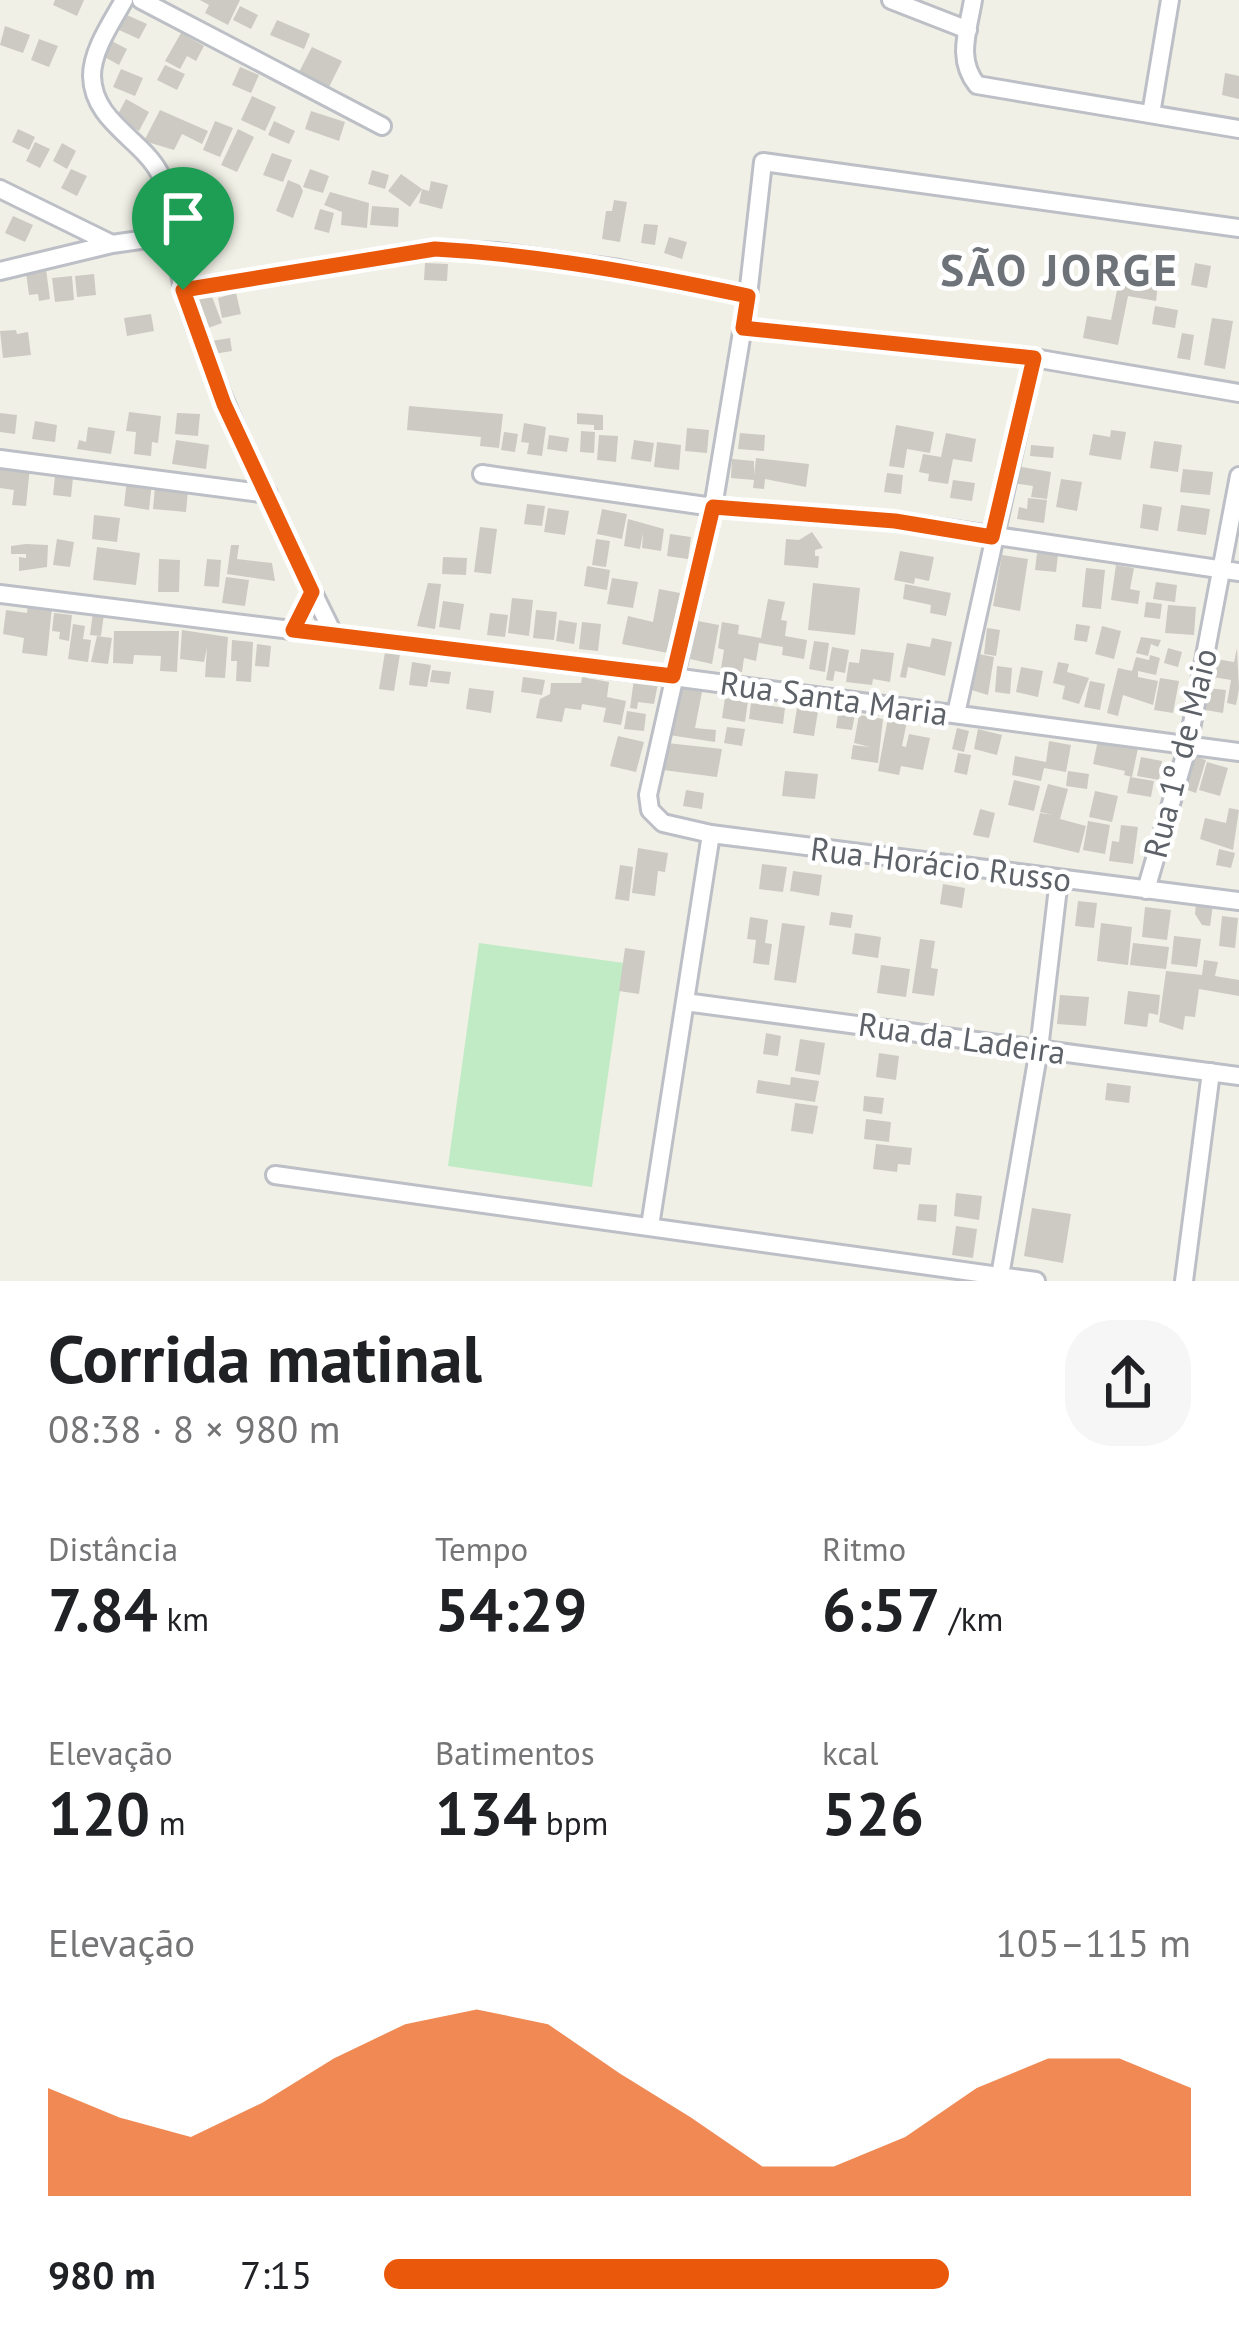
<!DOCTYPE html>
<html lang="pt">
<meta charset="utf-8">
<style>
:root{--surface:#fff;--page:#f6f6f6;--text:#202124;--muted:#757577;--accent:#ea580c}
body{margin:0;font-family:"PT Sans",sans-serif;background:var(--page);color:var(--text);height:100vh;display:flex;flex-direction:column;font-size:45px;white-space:nowrap}
*{box-sizing:border-box;margin:0}
p{font-size:39px;color:var(--muted)}
.icon{flex:none;width:66px;height:66px;fill:none;stroke:currentColor;stroke-width:2;stroke-linecap:round;stroke-linejoin:round}
.map{position:relative;height:1281px;overflow:hidden}
.panel{display:flex;flex-direction:column;background:var(--surface);flex:1}
.panel>*{flex:none}
.pin{position:absolute;display:grid;place-items:center;width:102px;height:102px;color:#fff;margin:-123px -51px;border-radius:50% 50% 50% 0;rotate:-45deg;box-shadow:0 0 12px #0007}
.pin .icon{rotate:45deg}
.round{display:grid;place-items:center;flex:none;width:126px;height:126px;border-radius:48px;background:var(--page)}
.head{display:flex;align-items:center;justify-content:space-between;height:204px;padding:0 48px}
h1{font-size:66px;font-weight:800;line-height:90px}
.figures{display:grid;grid-template-columns:repeat(3,1fr);gap:18px;height:204px;padding:12px 48px}
.figures div{display:grid;align-content:center}
.figures b{font-size:60px;font-weight:800}
.figures small{font-size:33px;font-weight:400}
.figures p{font-size:33px}
.chart{height:336px;padding:24px 48px}
.chart p{display:flex;justify-content:space-between}
.chart svg{width:100%;height:216px;margin-top:12px;fill:var(--accent);opacity:.7}
ul{padding:0 48px;list-style:none;font-size:39px}
li{display:grid;grid-template-columns:192px 144px 1fr;align-items:center;height:90px}
li i{height:30px;border-radius:15px;background:var(--accent)}
.map>svg:first-child{display:block}
.green{fill:#c0ebc4}
.building{fill:#cccac3}
.lines{fill:none;stroke-linecap:round;stroke-linejoin:round}
.minor-casing{stroke:#bdbfc6;stroke-width:22}
.minor{stroke:#fff;stroke-width:16}
.route-casing{stroke:#fff;stroke-width:24}
.route{stroke:#ea580c;stroke-width:15}
.labels{text-anchor:middle;stroke-width:9;stroke-linejoin:round;paint-order:stroke}
.street-label{font-size:33px;fill:#5d6168;stroke:#fff}
.district-label{font-size:45px;font-weight:bold;letter-spacing:3px;fill:#6e737a;stroke:#fff}
</style>
<div class="map">
<svg width="1239" height="1281" viewBox="0 0 1239 1281">
<rect width="100%" height="100%" fill="#f1f0e6"/>
<path class="green" d="M 479,943 L 624,963 L 592,1187 L 448,1166 Z"/>
<path class="building" d="M 55,0 L 84,0 L 77,16 L 53,5 Z
M 200,0 L 240,0 L 228,25 L 205,13 L 209,5 Z
M 240,6 L 258,15 L 251,29 L 233,20 Z
M 127,15 L 147,24 L 139,39 L 119,30 Z
M 277,20 L 310,34 L 304,49 L 270,35 Z
M 5,26 L 30,35 L 23,53 L 0,45 Z
M 181,33 L 204,46 L 196,61 L 187,56 L 180,69 L 165,61 Z
M 39,39 L 58,46 L 49,67 L 31,60 Z
M 108,39 L 127,49 L 119,65 L 99,54 Z
M 312,47 L 342,61 L 329,87 L 299,72 Z
M 165,65 L 185,74 L 177,90 L 157,80 Z
M 240,67 L 259,75 L 251,93 L 232,85 Z
M 121,69 L 143,78 L 135,96 L 113,87 Z
M 1225,73 L 1239,76 L 1239,99 L 1222,95 Z
M 252,96 L 276,107 L 265,131 L 241,120 Z
M 126,99 L 149,112 L 139,131 L 116,118 Z
M 160,110 L 208,131 L 202,144 L 182,134 L 174,150 L 144,141 Z
M 311,111 L 345,122 L 339,141 L 305,129 Z
M 215,121 L 233,128 L 220,157 L 203,150 Z
M 274,121 L 295,131 L 289,144 L 268,135 Z
M 18,129 L 35,137 L 29,150 L 12,142 Z
M 238,129 L 254,137 L 237,172 L 221,165 Z
M 35,142 L 50,149 L 40,168 L 26,161 Z
M 62,143 L 76,151 L 67,169 L 53,161 Z
M 272,153 L 292,160 L 283,182 L 263,175 Z
M 71,169 L 87,176 L 77,196 L 61,188 Z
M 310,169 L 329,176 L 323,193 L 303,187 Z
M 187,170 L 213,181 L 205,202 L 178,191 Z
M 372,170 L 389,175 L 385,189 L 368,184 Z
M 401,174 L 422,189 L 429,191 L 431,181 L 448,185 L 442,209 L 419,203 L 422,189 L 410,207 L 388,191 Z
M 288,180 L 300,185 L 303,191 L 293,218 L 276,211 Z
M 330,192 L 369,203 L 367,228 L 341,225 L 342,212 L 324,205 Z
M 614,200 L 627,202 L 620,242 L 602,239 L 606,211 L 612,211 Z
M 372,206 L 399,208 L 398,227 L 370,225 Z
M 320,209 L 334,213 L 329,233 L 314,229 Z
M 13,216 L 33,225 L 25,242 L 5,233 Z
M 644,224 L 658,225 L 655,245 L 641,243 Z
M 669,237 L 687,242 L 682,259 L 664,253 Z
M 45,262 L 50,299 L 39,301 L 38,294 L 29,295 L 25,265 Z
M 425,263 L 448,264 L 447,281 L 424,280 Z
M 1195,263 L 1211,266 L 1207,288 L 1191,285 Z
M 94,274 L 96,295 L 77,297 L 75,276 Z
M 72,276 L 74,300 L 55,302 L 52,278 Z
M 1119,280 L 1158,284 L 1156,301 L 1128,296 L 1118,345 L 1083,338 L 1087,316 L 1111,320 Z
M 236,293 L 241,314 L 222,318 L 218,298 Z
M 211,294 L 222,323 L 203,330 L 192,301 Z
M 1155,306 L 1178,310 L 1175,328 L 1152,324 Z
M 151,314 L 154,331 L 127,336 L 124,318 Z
M 1212,318 L 1233,321 L 1225,369 L 1204,365 Z
M 16,330 L 17,334 L 28,332 L 31,355 L 3,358 L 0,331 Z
M 1182,333 L 1194,335 L 1190,360 L 1177,358 Z
M 230,338 L 232,351 L 207,355 L 205,342 Z
M 409,406 L 503,414 L 499,448 L 480,446 L 481,437 L 407,430 Z
M 129,412 L 161,416 L 158,443 L 152,442 L 151,456 L 134,454 L 136,432 L 126,431 Z
M 0,413 L 17,415 L 15,434 L 0,432 Z
M 177,413 L 200,414 L 198,436 L 175,434 Z
M 577,413 L 603,415 L 603,430 L 594,430 L 594,425 L 577,424 Z
M 35,421 L 57,425 L 55,442 L 32,439 Z
M 524,423 L 546,427 L 542,456 L 527,454 L 529,443 L 521,442 Z
M 896,425 L 934,432 L 930,453 L 907,449 L 904,468 L 889,466 Z
M 88,427 L 115,431 L 111,454 L 77,449 L 79,440 L 86,442 Z
M 687,428 L 709,430 L 707,453 L 685,451 Z
M 1111,430 L 1126,432 L 1121,460 L 1089,455 L 1093,434 L 1110,437 Z
M 581,431 L 595,432 L 594,453 L 580,452 Z
M 504,432 L 518,434 L 515,452 L 501,450 Z
M 740,433 L 765,435 L 764,451 L 738,449 Z
M 946,433 L 976,439 L 972,462 L 953,459 L 948,484 L 928,481 L 929,474 L 919,472 L 923,454 L 941,457 Z
M 549,435 L 569,438 L 567,452 L 547,449 Z
M 599,435 L 618,436 L 616,462 L 597,460 Z
M 176,440 L 209,445 L 206,469 L 172,464 Z
M 634,440 L 654,443 L 651,462 L 631,459 Z
M 1154,441 L 1182,445 L 1178,472 L 1150,468 Z
M 657,442 L 681,445 L 679,470 L 654,467 Z
M 1031,445 L 1054,447 L 1053,458 L 1030,456 Z
M 756,458 L 809,464 L 806,487 L 765,479 L 764,489 L 753,488 L 754,480 L 731,478 L 732,459 L 754,461 L 754,475 Z
M 6,465 L 30,467 L 26,506 L 12,505 L 14,490 L 0,488 L 0,469 L 6,469 Z
M 1016,466 L 1051,472 L 1047,499 L 1031,497 L 1033,486 L 1013,483 Z
M 1183,469 L 1213,472 L 1210,495 L 1180,492 Z
M 887,473 L 903,475 L 901,494 L 884,492 Z
M 55,476 L 73,478 L 71,497 L 53,495 Z
M 127,479 L 152,482 L 149,510 L 124,506 Z
M 1061,479 L 1082,482 L 1077,511 L 1056,507 Z
M 953,480 L 975,483 L 972,501 L 950,498 Z
M 155,487 L 188,490 L 186,512 L 153,509 Z
M 1028,498 L 1047,500 L 1044,523 L 1017,519 L 1019,507 L 1027,509 Z
M 527,504 L 545,506 L 542,526 L 524,524 Z
M 1143,504 L 1162,507 L 1158,531 L 1140,528 Z
M 1181,505 L 1210,509 L 1206,535 L 1177,531 Z
M 548,508 L 569,511 L 565,535 L 544,532 Z
M 602,509 L 627,514 L 622,539 L 597,534 Z
M 94,515 L 120,518 L 117,542 L 92,539 Z
M 628,519 L 664,529 L 661,551 L 642,548 L 643,533 L 640,549 L 624,546 Z
M 480,527 L 497,529 L 491,574 L 474,572 Z
M 812,532 L 823,548 L 815,550 L 815,556 L 819,556 L 818,568 L 784,565 L 786,539 L 799,540 Z
M 670,534 L 691,537 L 688,559 L 667,556 Z
M 57,539 L 74,542 L 70,567 L 53,565 Z
M 596,539 L 610,541 L 606,567 L 592,565 Z
M 26,544 L 48,545 L 47,567 L 19,571 L 19,557 L 26,558 L 26,554 L 11,554 L 11,546 Z
M 231,545 L 239,545 L 237,559 L 272,563 L 275,581 L 227,574 Z
M 97,547 L 140,553 L 136,585 L 93,580 Z
M 900,551 L 934,557 L 929,581 L 915,578 L 914,584 L 894,580 Z
M 1037,553 L 1058,555 L 1056,572 L 1035,570 Z
M 1002,555 L 1028,559 L 1020,611 L 993,606 Z
M 443,557 L 467,558 L 466,575 L 442,574 Z
M 159,559 L 180,560 L 179,592 L 158,592 Z
M 207,559 L 221,560 L 219,587 L 204,586 Z
M 1116,565 L 1134,568 L 1130,589 L 1140,591 L 1138,604 L 1111,600 Z
M 587,566 L 610,570 L 607,590 L 584,586 Z
M 1086,568 L 1105,570 L 1101,609 L 1082,607 Z
M 226,577 L 249,580 L 245,606 L 222,603 Z
M 612,578 L 638,582 L 633,608 L 607,604 Z
M 1156,582 L 1177,585 L 1175,602 L 1153,599 Z
M 428,583 L 441,584 L 435,629 L 417,626 Z
M 813,583 L 860,588 L 855,635 L 808,630 Z
M 905,584 L 951,593 L 946,616 L 930,613 L 931,605 L 903,599 Z
M 659,589 L 680,593 L 668,653 L 622,644 L 628,616 L 653,622 Z
M 512,598 L 533,600 L 529,636 L 508,633 Z
M 768,599 L 785,602 L 781,620 L 787,621 L 785,636 L 807,640 L 804,659 L 782,655 L 783,647 L 759,643 L 756,661 L 744,658 L 742,672 L 721,668 L 724,650 L 718,648 L 722,622 L 739,625 L 738,634 L 761,638 Z
M 443,601 L 464,604 L 460,630 L 439,627 Z
M 1146,602 L 1162,604 L 1160,619 L 1144,617 Z
M 28,605 L 52,607 L 47,656 L 22,653 L 24,638 L 3,634 L 6,610 L 27,613 Z
M 1168,605 L 1196,607 L 1194,635 L 1165,633 Z
M 536,610 L 557,612 L 554,640 L 533,638 Z
M 93,612 L 104,614 L 101,636 L 90,635 Z
M 54,613 L 72,615 L 69,641 L 59,639 L 60,632 L 52,631 Z
M 490,613 L 508,615 L 505,637 L 487,635 Z
M 559,620 L 577,623 L 574,644 L 556,641 Z
M 698,621 L 719,625 L 712,664 L 690,659 Z
M 582,622 L 601,624 L 598,651 L 579,649 Z
M 73,624 L 85,626 L 83,639 L 91,640 L 88,662 L 68,659 Z
M 1076,624 L 1090,626 L 1087,642 L 1074,640 Z
M 1102,626 L 1121,631 L 1114,659 L 1095,654 Z
M 987,628 L 1000,630 L 996,656 L 984,654 Z
M 182,630 L 228,637 L 225,678 L 205,677 L 207,647 L 204,662 L 180,659 Z
M 114,631 L 179,631 L 177,672 L 160,671 L 161,656 L 134,655 L 133,664 L 113,663 Z
M 97,636 L 112,638 L 108,664 L 91,662 Z
M 1141,637 L 1161,640 L 1158,647 L 1151,644 L 1148,656 L 1136,653 Z
M 932,638 L 952,642 L 945,676 L 908,667 L 906,678 L 900,677 L 907,643 L 930,647 Z
M 232,640 L 253,642 L 251,682 L 236,681 L 237,661 L 231,661 Z
M 814,641 L 829,643 L 825,672 L 809,669 Z
M 257,644 L 271,646 L 269,667 L 255,666 Z
M 832,647 L 849,650 L 845,673 L 835,671 L 833,681 L 826,680 Z
M 1168,648 L 1182,652 L 1178,667 L 1164,663 Z
M 1237,648 L 1239,689 L 1236,705 L 1227,703 L 1231,680 L 1207,676 L 1210,658 L 1234,662 Z
M 861,649 L 894,653 L 890,682 L 873,679 L 872,685 L 846,682 L 849,662 L 859,663 Z
M 385,652 L 400,654 L 394,691 L 379,689 Z
M 979,654 L 994,657 L 988,695 L 968,689 Z
M 1150,655 L 1160,658 L 1156,675 L 1138,671 L 1138,677 L 1158,681 L 1153,705 L 1123,695 L 1118,716 L 1107,713 L 1118,668 L 1132,671 L 1136,657 L 1149,660 Z
M 412,662 L 431,665 L 427,687 L 409,685 Z
M 1058,662 L 1069,664 L 1067,672 L 1089,678 L 1079,704 L 1062,699 L 1065,686 L 1053,683 Z
M 997,666 L 1012,668 L 1010,694 L 995,692 Z
M 584,667 L 588,668 L 587,678 L 609,682 L 607,697 L 626,701 L 621,725 L 603,722 L 606,708 L 582,704 L 581,710 L 565,708 L 562,722 L 536,718 L 540,699 L 550,694 L 551,683 L 581,683 Z
M 1021,667 L 1043,671 L 1038,697 L 1016,692 Z
M 432,670 L 451,672 L 449,684 L 430,682 Z
M 523,677 L 545,680 L 542,695 L 521,692 Z
M 1160,678 L 1179,681 L 1173,713 L 1154,710 Z
M 634,679 L 658,683 L 654,704 L 638,702 L 637,709 L 630,708 Z
M 1090,681 L 1105,684 L 1100,710 L 1084,707 Z
M 679,687 L 702,692 L 695,728 L 716,730 L 715,742 L 669,735 Z
M 469,688 L 494,691 L 491,713 L 466,709 Z
M 1208,688 L 1226,690 L 1223,713 L 1205,710 Z
M 725,698 L 748,701 L 745,722 L 722,718 Z
M 751,703 L 785,708 L 783,724 L 749,719 Z
M 839,706 L 856,709 L 852,730 L 836,728 Z
M 797,708 L 818,711 L 814,736 L 793,733 Z
M 627,711 L 646,714 L 644,731 L 624,729 Z
M 859,715 L 883,719 L 878,763 L 851,759 L 853,745 L 870,747 L 854,743 Z
M 888,718 L 907,721 L 902,746 L 906,747 L 909,734 L 930,738 L 923,770 L 901,766 L 899,775 L 878,771 Z
M 727,727 L 745,729 L 742,746 L 724,743 Z
M 957,728 L 969,731 L 964,752 L 952,749 Z
M 978,729 L 1002,735 L 997,755 L 974,749 Z
M 618,736 L 644,742 L 636,772 L 610,766 Z
M 1098,740 L 1138,748 L 1132,777 L 1124,775 L 1125,771 L 1093,764 Z
M 1049,741 L 1071,745 L 1066,772 L 1044,768 L 1041,781 L 1012,775 L 1015,756 L 1046,762 Z
M 667,743 L 722,749 L 717,777 L 663,770 Z
M 958,753 L 971,755 L 967,775 L 954,772 Z
M 1187,754 L 1206,760 L 1196,793 L 1176,786 Z
M 1141,757 L 1162,761 L 1159,780 L 1137,776 Z
M 1207,762 L 1228,768 L 1220,796 L 1199,790 Z
M 785,771 L 818,774 L 815,799 L 782,796 Z
M 1068,771 L 1089,774 L 1087,789 L 1066,786 Z
M 1130,777 L 1154,781 L 1151,797 L 1127,793 Z
M 1014,780 L 1040,786 L 1034,811 L 1008,805 Z
M 1048,784 L 1068,789 L 1060,819 L 1086,826 L 1079,853 L 1033,842 L 1040,813 L 1053,815 L 1040,812 Z
M 686,790 L 704,793 L 702,809 L 683,806 Z
M 1095,791 L 1118,796 L 1112,822 L 1089,817 Z
M 1229,808 L 1239,810 L 1233,850 L 1200,839 L 1205,818 L 1226,823 Z
M 980,809 L 995,813 L 989,838 L 973,835 Z
M 1088,821 L 1110,825 L 1105,854 L 1083,850 Z
M 1121,825 L 1138,827 L 1133,864 L 1109,861 L 1112,841 L 1119,842 Z
M 638,848 L 668,853 L 665,872 L 658,871 L 655,896 L 632,893 Z
M 1219,849 L 1235,853 L 1231,868 L 1216,865 Z
M 762,864 L 787,867 L 783,892 L 759,889 Z
M 620,865 L 633,867 L 629,901 L 615,899 Z
M 793,871 L 822,875 L 819,896 L 790,891 Z
M 943,884 L 965,888 L 962,908 L 940,904 Z
M 1078,901 L 1097,903 L 1094,928 L 1075,926 Z
M 1196,904 L 1213,905 L 1210,926 L 1202,925 L 1195,914 Z
M 1145,907 L 1171,910 L 1167,940 L 1142,937 Z
M 831,912 L 853,915 L 851,928 L 829,925 Z
M 1222,916 L 1238,918 L 1235,948 L 1219,946 Z
M 750,917 L 768,920 L 765,943 L 772,944 L 769,965 L 753,963 L 756,940 L 747,939 Z
M 782,923 L 805,926 L 796,983 L 774,980 Z
M 1101,923 L 1132,927 L 1128,965 L 1097,961 Z
M 855,933 L 881,937 L 878,958 L 852,954 Z
M 1174,936 L 1201,939 L 1197,967 L 1171,964 Z
M 920,939 L 935,941 L 931,968 L 938,969 L 934,996 L 912,993 Z
M 1133,943 L 1169,947 L 1166,969 L 1130,965 Z
M 625,948 L 645,951 L 639,994 L 619,991 Z
M 1204,960 L 1218,962 L 1215,976 L 1239,980 L 1239,996 L 1199,989 L 1195,1017 L 1185,1016 L 1183,1030 L 1159,1022 L 1166,971 L 1202,975 Z
M 881,965 L 910,969 L 906,997 L 877,993 Z
M 1128,991 L 1160,995 L 1158,1015 L 1149,1013 L 1147,1027 L 1124,1024 Z
M 1060,995 L 1089,997 L 1086,1026 L 1057,1024 Z
M 766,1033 L 781,1036 L 778,1056 L 763,1054 Z
M 800,1039 L 825,1043 L 820,1075 L 795,1071 Z
M 879,1053 L 899,1056 L 896,1080 L 876,1077 Z
M 791,1077 L 819,1081 L 815,1102 L 756,1093 L 758,1080 L 790,1085 Z
M 1107,1083 L 1131,1086 L 1129,1103 L 1105,1100 Z
M 864,1096 L 884,1098 L 882,1114 L 863,1111 Z
M 795,1103 L 818,1106 L 813,1134 L 791,1131 Z
M 866,1119 L 891,1122 L 889,1142 L 864,1139 Z
M 876,1144 L 912,1148 L 910,1165 L 898,1164 L 897,1172 L 873,1169 Z
M 956,1193 L 982,1196 L 979,1220 L 954,1216 Z
M 919,1204 L 937,1205 L 936,1222 L 917,1220 Z
M 1032,1208 L 1071,1214 L 1063,1263 L 1024,1256 Z
M 956,1226 L 977,1229 L 973,1258 L 952,1255 Z"/>
<g class="lines">
<g class="minor-casing">
<path id="minor" d="M 124,0 C 112,22 92,50 92,76 C 93,121 140,138 159,172 C 180,210 173,266 188,307 C 228,419 281,528 334,635
M 141,0 L 382,126
M 891,0 L 968,30
M 973,0 C 968,31 956,59 977,85 L 1239,129
M 1151,114 L 1170,0
M 0,189 L 112,244
M 1239,228 L 763,162 L 748,296 L 713,507 L 648,795 L 650,810 L 663,823 L 711,834 L 1239,901
M 0,271 L 112,244 L 175,235
M 183,290 L 435,249 L 496,252 L 619,269 L 748,296
M 743,328 L 1034,358 L 1239,393
M 0,459 L 268,494
M 482,474 L 713,507 L 895,521 L 1239,572
M 0,594 L 673,677 L 1239,752
M 293,630 L 312,592
M 956,714 L 1034,358
M 1146,890 L 1188,745 L 1239,476
M 685,1002 L 1239,1076
M 275,1175 L 1036,1281
M 650,1226 L 711,834
M 1000,1276 L 1039,1049 L 1059,879
M 1184,1281 L 1211,1072"/>
</g>
<use href="#minor" class="minor"/>
</g>
<g class="lines">
<g class="route-casing">
<path id="route" d="M 435,249 C 542,255 644,274 748,296 L 743,328 L 1034,358 L 992,537 L 895,521 L 713,507 L 673,676 L 293,630 L 312,592 L 224,404 L 183,290 Z"/>
</g>
<use href="#route" class="route"/>
</g>
<g class="labels">
<g class="street-label">
<text transform="translate(834 698) rotate(8)" y="12">Rua Santa Maria</text>
<text transform="translate(1180 753) rotate(-76)" y="12">Rua 1º de Maio</text>
<text transform="translate(941 864) rotate(7)" y="12">Rua Horácio Russo</text>
<text transform="translate(962 1038) rotate(8)" y="12">Rua da Ladeira</text>
</g>
<g class="district-label">
<text x="1060" y="286">SÃO JORGE</text>
</g>
</g>
</svg>
<div class="pin" style="left:183px;top:290px;background:#1e9e55"><svg class="icon" aria-label="arrive" viewBox="0 0 24 24"><path d="M6 21V4h12l-3 4 3 4H6"/></svg></div>
</div>
<section class="panel">
<div class="head"><div><h1>Corrida matinal</h1><p>08:38 · 8 × 980 m</p></div><a class="round"><svg class="icon" aria-label="share" viewBox="0 0 24 24"><path d="M12 15V3M7 8l5-5 5 5M5 13v7h14v-7"/></svg></a></div>
<div class="figures">
<div><p>Distância</p><b>7.84<small> km</small></b></div>
<div><p>Tempo</p><b>54:29</b></div>
<div><p>Ritmo</p><b>6:57<small> /km</small></b></div>
</div>
<div class="figures">
<div><p>Elevação</p><b>120<small> m</small></b></div>
<div><p>Batimentos</p><b>134<small> bpm</small></b></div>
<div><p>kcal</p><b>526</b></div>
</div>
<div class="chart"><p><span>Elevação</span>105–115 m</p>
<svg viewBox="0 0 160 44" preserveAspectRatio="none"><path d="M0 44V22L10 28L20 32L30 25L40 16L50 9L60 6L70 9L80 19L90 28L100 38L110 38L120 32L130 22L140 16L150 16L160 22V44z"/></svg>
</div>
<ul>
<li><b>980 m</b>7:15<i style="width:70%"></i></li>
</ul>
</section>
